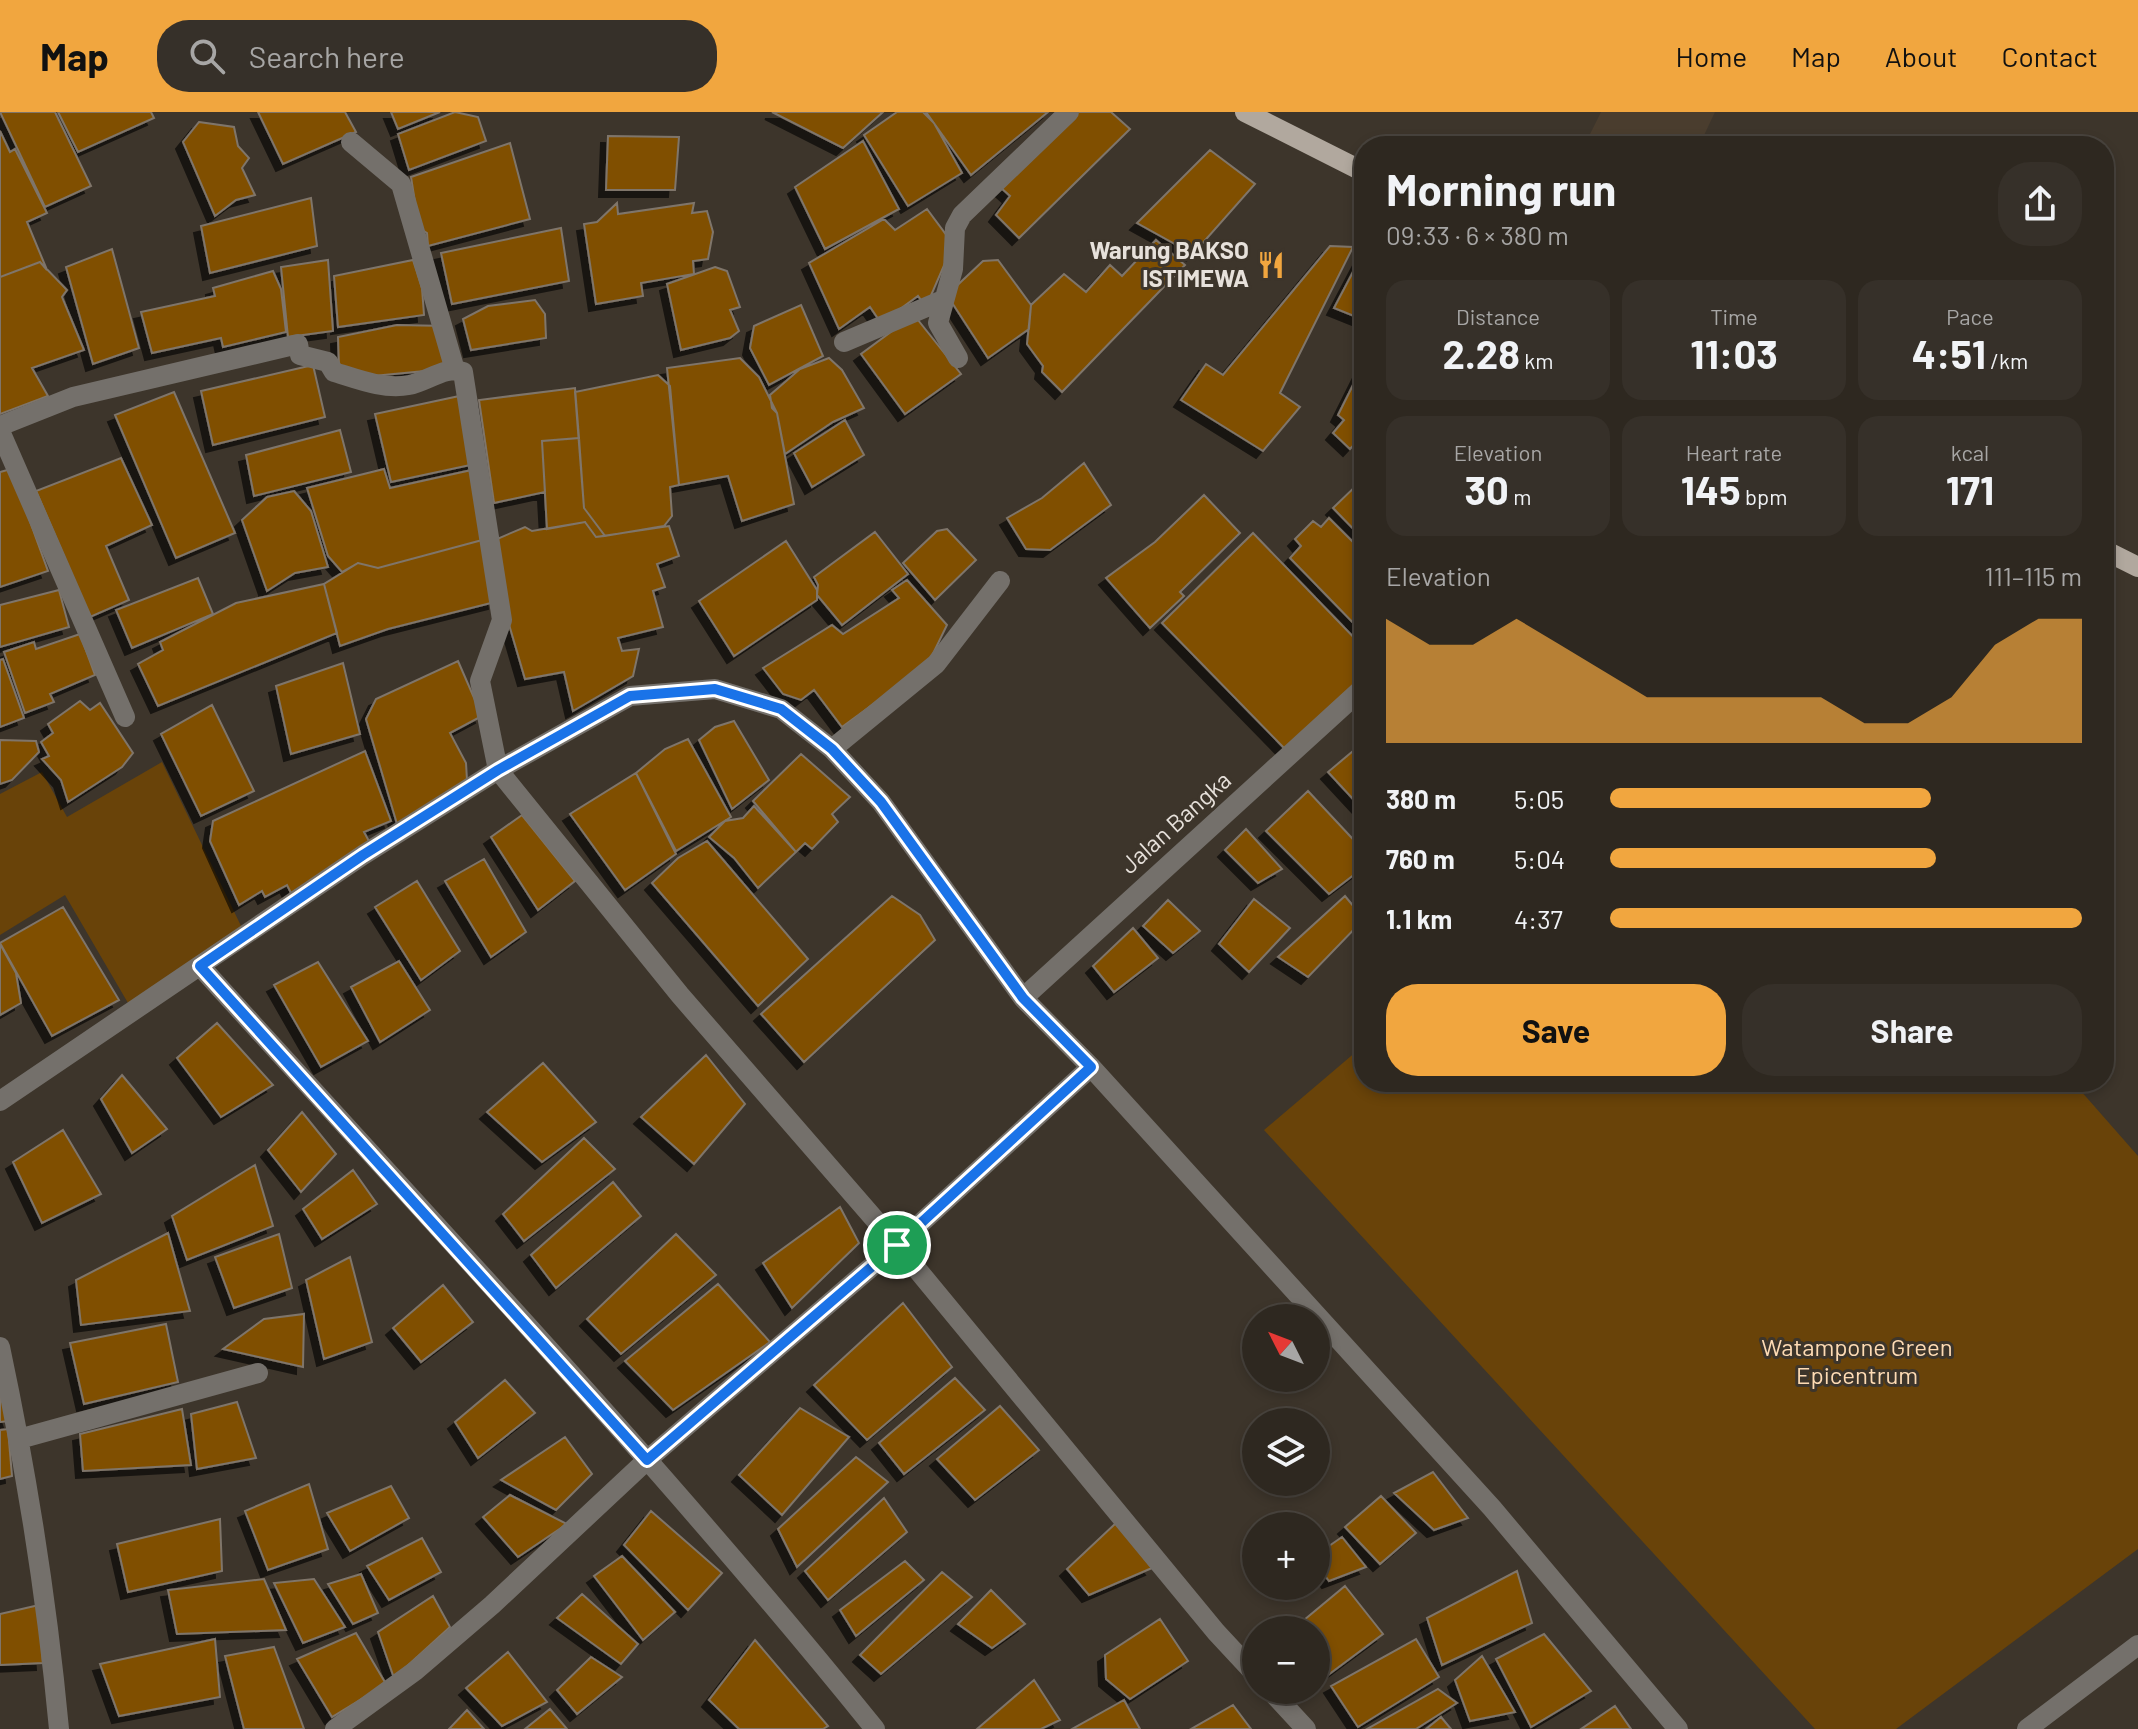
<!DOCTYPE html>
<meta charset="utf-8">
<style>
:root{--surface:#2e2820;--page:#363029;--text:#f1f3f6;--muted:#a7a6a5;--line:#49443e;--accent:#f1a63f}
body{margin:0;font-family:Barlow,sans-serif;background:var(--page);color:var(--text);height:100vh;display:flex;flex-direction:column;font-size:30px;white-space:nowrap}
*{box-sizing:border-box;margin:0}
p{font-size:26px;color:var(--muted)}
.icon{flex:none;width:44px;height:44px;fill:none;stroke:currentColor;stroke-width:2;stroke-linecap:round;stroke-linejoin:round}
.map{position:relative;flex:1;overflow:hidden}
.sheet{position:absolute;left:1354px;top:24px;width:760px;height:956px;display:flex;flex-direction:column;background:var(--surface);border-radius:32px;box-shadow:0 4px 12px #0003,0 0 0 2px var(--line)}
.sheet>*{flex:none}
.needle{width:52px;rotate:312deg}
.fabs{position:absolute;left:1242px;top:1192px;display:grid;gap:16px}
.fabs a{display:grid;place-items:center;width:88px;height:88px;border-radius:50%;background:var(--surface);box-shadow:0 4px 12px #0003,0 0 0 2px var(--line);font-size:40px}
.pin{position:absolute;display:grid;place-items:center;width:68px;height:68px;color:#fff;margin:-34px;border:4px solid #fff;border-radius:50%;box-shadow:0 2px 8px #0007}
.round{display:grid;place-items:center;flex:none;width:84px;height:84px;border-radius:32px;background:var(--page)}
.summary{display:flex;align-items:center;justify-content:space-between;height:136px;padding:0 32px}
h1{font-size:44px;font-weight:700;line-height:60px}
.metrics{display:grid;grid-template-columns:repeat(3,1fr);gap:12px;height:136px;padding:8px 32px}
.metrics div{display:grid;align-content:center;border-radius:20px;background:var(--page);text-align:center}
.metrics b{font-size:40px;font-weight:700}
.metrics small{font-size:22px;font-weight:400}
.metrics p{font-size:22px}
.chart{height:224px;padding:16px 32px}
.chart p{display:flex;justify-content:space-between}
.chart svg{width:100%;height:144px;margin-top:8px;fill:var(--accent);opacity:.7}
.button{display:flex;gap:16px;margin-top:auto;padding:16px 32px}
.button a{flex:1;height:92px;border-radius:32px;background:var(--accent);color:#111;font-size:32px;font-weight:700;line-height:92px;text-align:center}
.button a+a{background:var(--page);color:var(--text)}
ul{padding:0 32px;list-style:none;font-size:26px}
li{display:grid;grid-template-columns:128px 96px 1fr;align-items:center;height:60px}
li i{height:20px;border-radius:10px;background:var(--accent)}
header{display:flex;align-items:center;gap:48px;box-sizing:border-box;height:112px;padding:0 40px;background:var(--accent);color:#111}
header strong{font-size:38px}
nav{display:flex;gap:44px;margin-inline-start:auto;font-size:28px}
.search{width:560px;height:72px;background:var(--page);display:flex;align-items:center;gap:20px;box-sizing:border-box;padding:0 28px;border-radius:32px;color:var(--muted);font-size:30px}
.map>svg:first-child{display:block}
.built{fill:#4a3d2e}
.green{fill:#694309}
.building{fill:#805000;stroke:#7f756a;stroke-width:2;filter:url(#shadow)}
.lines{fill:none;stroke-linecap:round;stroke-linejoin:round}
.minor{stroke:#74706b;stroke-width:20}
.major{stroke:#b1a89e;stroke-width:20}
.route-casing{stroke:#fff;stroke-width:16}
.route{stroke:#1a73e8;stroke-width:10}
.labels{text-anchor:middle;stroke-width:6;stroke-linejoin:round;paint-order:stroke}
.poi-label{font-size:24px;font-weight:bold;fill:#e7e1db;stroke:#3d352b;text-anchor:end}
.street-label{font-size:24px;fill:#e7e1db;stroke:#3d352b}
.park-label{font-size:24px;fill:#fedbb4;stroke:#3d352b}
</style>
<header>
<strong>Map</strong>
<div class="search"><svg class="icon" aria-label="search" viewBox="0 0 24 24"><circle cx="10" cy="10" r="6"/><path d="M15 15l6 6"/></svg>Search here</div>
<nav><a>Home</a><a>Map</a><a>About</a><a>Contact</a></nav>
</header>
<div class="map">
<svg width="2138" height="1617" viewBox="0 0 2138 1617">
<defs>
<filter id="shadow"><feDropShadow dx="-7" dy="7" stdDeviation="0" flood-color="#0009"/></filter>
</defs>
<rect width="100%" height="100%" fill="#3d352b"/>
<path class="built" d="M 1601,0 L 1715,0 L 1699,34 L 1584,34 Z"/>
<path class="green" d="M 162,650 L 242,816 L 128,891 L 65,783 L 0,823 L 0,682 L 42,660 L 67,705 Z
M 1364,933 L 1364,970 L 2073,970 L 2138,1044 L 2138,1437 L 1896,1617 L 1815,1617 L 1264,1018 Z"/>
<path class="building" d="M 0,0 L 55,0 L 91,74 L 45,95 Z
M 58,0 L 151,0 L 154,6 L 78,40 Z
M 258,0 L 345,0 L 356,20 L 283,52 Z
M 391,0 L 440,0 L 398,17 Z
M 455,0 L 478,5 L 486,29 L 409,58 L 398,22 Z
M 772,0 L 883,0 L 843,36 Z
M 897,0 L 923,0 L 934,11 L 962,61 L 908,94 L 864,23 Z
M 926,0 L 1048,0 L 971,63 Z
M 1077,0 L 1111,0 L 1130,17 L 1019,126 L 996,103 L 1010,84 L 1000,75 Z
M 199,10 L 234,15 L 238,34 L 249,46 L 242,56 L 255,83 L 236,88 L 215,104 L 183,30 Z
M 0,19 L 10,40 L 15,37 L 47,101 L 27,110 L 47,158 L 40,150 L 0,165 Z
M 608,24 L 679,25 L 675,78 L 606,78 Z
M 863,29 L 899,97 L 825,137 L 795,75 Z
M 510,31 L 530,107 L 428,134 L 427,121 L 419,116 L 411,65 Z
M 1210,38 L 1255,72 L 1193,142 L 1137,111 Z
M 311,86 L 317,134 L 210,161 L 201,114 Z
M 617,91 L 618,102 L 694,91 L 692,101 L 707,99 L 713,120 L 708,147 L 693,149 L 694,162 L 641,171 L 643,184 L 596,192 L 584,112 L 597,110 Z
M 927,97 L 947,124 L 949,142 L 926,195 L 918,184 L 881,211 L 870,195 L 839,217 L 809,151 L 884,107 L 895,118 Z
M 561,116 L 569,169 L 452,192 L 441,141 Z
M 1156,128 L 1185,153 L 1062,280 L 1042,260 L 1043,254 L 1027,232 L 1031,193 L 1064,162 L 1086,180 L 1110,153 L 1122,164 Z
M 1330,134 L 1353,135 L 1280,281 L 1300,295 L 1263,339 L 1181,288 L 1206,252 L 1223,263 Z
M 112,137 L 139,236 L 93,252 L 66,155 Z
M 1364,139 L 1364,208 L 1334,196 Z
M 328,148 L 333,219 L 288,225 L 281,155 Z
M 413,148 L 422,176 L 424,203 L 338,215 L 334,164 Z
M 998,148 L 1031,193 L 1029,217 L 988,246 L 947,183 L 983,149 Z
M 40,150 L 67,178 L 62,185 L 84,238 L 32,256 L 48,284 L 0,302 L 0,165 Z
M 715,155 L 727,159 L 740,195 L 730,198 L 739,219 L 730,226 L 681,238 L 667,172 Z
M 273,159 L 281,177 L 286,220 L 223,235 L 221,226 L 152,241 L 141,200 L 215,184 L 213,176 Z
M 535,188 L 545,202 L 546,226 L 471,238 L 463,207 L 488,194 Z
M 801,193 L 823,244 L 769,273 L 750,236 L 754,214 Z
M 914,203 L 961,262 L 905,302 L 861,242 Z
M 397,213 L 447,214 L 446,257 L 373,264 L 339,255 L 338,225 Z
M 740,246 L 759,265 L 777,301 L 794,392 L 742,409 L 728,364 L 679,373 L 667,256 Z
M 829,246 L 842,258 L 864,296 L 833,310 L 785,342 L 777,301 L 772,296 L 770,283 L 800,257 Z
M 1364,251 L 1364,322 L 1350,337 L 1333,321 L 1344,308 L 1338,303 Z
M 313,253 L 325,305 L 213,333 L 201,279 Z
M 658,263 L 670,274 L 679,373 L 670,375 L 672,404 L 664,414 L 605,424 L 584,396 L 575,280 Z
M 575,276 L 579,326 L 542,329 L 545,380 L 494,391 L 479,288 Z
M 174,280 L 235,421 L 176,446 L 115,303 Z
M 464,283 L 475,352 L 391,370 L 375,302 Z
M 845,308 L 864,343 L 812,375 L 794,341 Z
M 340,318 L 351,360 L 254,384 L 246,343 Z
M 579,326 L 584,396 L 605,424 L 596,425 L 585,410 L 547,417 L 542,329 Z
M 121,346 L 152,413 L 106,434 L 129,488 L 90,505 L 36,379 Z
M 1084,351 L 1111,393 L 1050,438 L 1026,437 L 1007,406 L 1042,386 Z
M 11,357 L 48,459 L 0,475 L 0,360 Z
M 384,357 L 390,376 L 476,357 L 486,427 L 378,456 L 358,451 L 342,460 L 328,444 L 307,376 Z
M 1364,366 L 1364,428 L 1333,396 Z
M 294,379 L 311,399 L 328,455 L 295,461 L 267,479 L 242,408 L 267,385 Z
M 1204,383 L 1240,421 L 1180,480 L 1184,484 L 1150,516 L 1106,466 L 1155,430 Z
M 1329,406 L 1364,441 L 1364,522 L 1290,446 L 1301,434 L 1295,427 L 1313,409 L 1321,415 Z
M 585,410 L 596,425 L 669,414 L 679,444 L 657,452 L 665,475 L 653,479 L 663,515 L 618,526 L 622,539 L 639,537 L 633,564 L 573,599 L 564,560 L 525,567 L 508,509 L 497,427 L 525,415 L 532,419 Z
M 947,417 L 976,448 L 935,488 L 903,451 L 937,419 Z
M 875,420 L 908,462 L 842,513 L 817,483 L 818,473 L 814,465 Z
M 1253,421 L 1364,536 L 1364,565 L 1285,637 L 1162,511 Z
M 486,427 L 495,490 L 388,517 L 340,534 L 324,472 L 358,451 L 378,456 Z
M 786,429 L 817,478 L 817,488 L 734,544 L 699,489 Z
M 198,466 L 213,502 L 132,536 L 116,498 Z
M 907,468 L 947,513 L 928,552 L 842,615 L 814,578 L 801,588 L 783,582 L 763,556 L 832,513 L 843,522 L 899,486 L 892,478 Z
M 324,472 L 337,521 L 158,594 L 138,552 L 163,538 L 160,530 L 236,491 Z
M 59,478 L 69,515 L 0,535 L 0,493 Z
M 80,522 L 95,563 L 50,582 L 54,590 L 25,601 L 4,540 L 34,530 L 36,537 Z
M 3,547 L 24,606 L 0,615 L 0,548 Z
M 458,549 L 482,604 L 450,621 L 466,651 L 467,668 L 397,712 L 366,607 L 376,587 Z
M 343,551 L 360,622 L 291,642 L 276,574 Z
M 80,589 L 90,598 L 100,591 L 133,641 L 122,655 L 68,690 L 61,668 L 42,647 L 49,644 L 41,630 L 53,621 L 48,612 Z
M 212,593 L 254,679 L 201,704 L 161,622 Z
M 734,609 L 769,668 L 732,697 L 699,628 L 715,615 Z
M 688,627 L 731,705 L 676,739 L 636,661 L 665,637 Z
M 0,628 L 36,629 L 39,640 L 12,668 L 0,672 Z
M 1359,634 L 1364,641 L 1364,699 L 1328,660 Z
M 365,639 L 391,709 L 364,720 L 370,731 L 291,781 L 287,773 L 265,785 L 262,779 L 239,793 L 210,729 L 213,709 Z
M 801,642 L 850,685 L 832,702 L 838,710 L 812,737 L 805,731 L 796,740 L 753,689 Z
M 636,661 L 676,742 L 625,778 L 570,702 Z
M 1308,679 L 1364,739 L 1364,755 L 1329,782 L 1266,719 Z
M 754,694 L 796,740 L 758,776 L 734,746 L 709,725 L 725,709 L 743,706 Z
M 522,703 L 575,769 L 538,798 L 491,725 Z
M 1246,717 L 1282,757 L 1258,771 L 1225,738 Z
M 707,729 L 808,847 L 758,894 L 652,771 L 678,746 Z
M 484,747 L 526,820 L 491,845 L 445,769 Z
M 417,769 L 460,839 L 421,868 L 375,795 Z
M 892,784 L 920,803 L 935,828 L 804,950 L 761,902 Z
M 1345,784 L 1364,807 L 1308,865 L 1278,845 Z
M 1254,787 L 1290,816 L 1249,860 L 1219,832 Z
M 1168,788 L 1200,819 L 1173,841 L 1143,814 Z
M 63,795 L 119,888 L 52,924 L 0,831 Z
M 1133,816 L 1158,846 L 1114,880 L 1093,854 Z
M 0,832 L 16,861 L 21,891 L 0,903 Z
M 399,849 L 430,898 L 380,930 L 351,875 Z
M 318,850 L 368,929 L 321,955 L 274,873 Z
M 217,911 L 273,973 L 221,1005 L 177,946 Z
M 706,943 L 745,992 L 694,1052 L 641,1005 Z
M 543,951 L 596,1010 L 542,1050 L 487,1000 Z
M 122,963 L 167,1017 L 132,1041 L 101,987 Z
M 302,1000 L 336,1042 L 301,1080 L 268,1038 Z
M 63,1018 L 101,1082 L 42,1111 L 13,1050 Z
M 584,1026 L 615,1057 L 524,1129 L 503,1102 Z
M 255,1053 L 273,1114 L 187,1148 L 172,1104 Z
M 353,1058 L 377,1092 L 322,1127 L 303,1097 Z
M 613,1070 L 641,1104 L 556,1176 L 531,1143 Z
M 840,1095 L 859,1131 L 792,1196 L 763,1151 Z
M 168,1121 L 190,1199 L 81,1213 L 76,1168 Z
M 279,1122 L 292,1176 L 234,1196 L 215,1145 Z
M 676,1122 L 716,1163 L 621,1242 L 587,1207 Z
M 350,1145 L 372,1230 L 324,1247 L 306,1168 Z
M 718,1172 L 770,1230 L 673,1298 L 625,1249 Z
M 443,1173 L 473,1210 L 421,1250 L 393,1216 Z
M 903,1191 L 952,1255 L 867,1328 L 814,1273 Z
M 304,1202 L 303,1255 L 223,1237 L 264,1207 Z
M 166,1212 L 178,1270 L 84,1292 L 70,1231 Z
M 955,1266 L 985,1298 L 904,1362 L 879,1331 Z
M 505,1268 L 535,1301 L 478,1346 L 455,1310 Z
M 0,1279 L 10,1309 L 0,1310 Z
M 237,1290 L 256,1346 L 197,1357 L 191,1302 Z
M 1000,1294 L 1039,1338 L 975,1388 L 937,1347 Z
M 800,1296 L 849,1325 L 782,1403 L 739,1363 Z
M 182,1297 L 191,1353 L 83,1359 L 80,1322 Z
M 8,1317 L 12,1364 L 0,1367 L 0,1318 Z
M 565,1325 L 592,1362 L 556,1398 L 501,1368 Z
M 856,1345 L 888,1370 L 797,1455 L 778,1417 Z
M 1433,1360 L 1468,1406 L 1434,1418 L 1394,1381 Z
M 309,1372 L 328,1437 L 268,1458 L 245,1399 Z
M 391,1374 L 409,1406 L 350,1439 L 327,1401 Z
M 510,1383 L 567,1412 L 518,1445 L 483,1405 Z
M 1381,1384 L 1416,1421 L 1380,1452 L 1345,1415 Z
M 884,1386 L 907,1420 L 828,1488 L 805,1459 Z
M 651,1399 L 722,1461 L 688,1498 L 624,1433 Z
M 220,1407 L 222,1459 L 128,1480 L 117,1432 Z
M 1116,1411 L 1152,1456 L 1089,1483 L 1067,1457 Z
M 1342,1425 L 1366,1455 L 1329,1469 L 1316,1452 L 1316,1443 Z
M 422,1426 L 441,1460 L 389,1488 L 367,1454 Z
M 622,1444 L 675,1500 L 643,1528 L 594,1464 Z
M 905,1449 L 924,1468 L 856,1524 L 840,1498 Z
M 1517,1459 L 1532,1511 L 1442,1553 L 1427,1506 Z
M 942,1460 L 972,1485 L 881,1562 L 860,1543 Z
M 361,1462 L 378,1501 L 353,1512 L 328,1472 Z
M 264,1467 L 286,1518 L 177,1522 L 168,1478 Z
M 314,1467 L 345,1515 L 303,1531 L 274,1471 Z
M 1345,1474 L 1383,1522 L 1316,1572 L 1316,1518 L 1292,1518 Z
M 991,1478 L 1025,1512 L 992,1536 L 958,1512 Z
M 582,1482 L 638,1532 L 621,1552 L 557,1506 Z
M 433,1484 L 450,1515 L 394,1566 L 378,1520 Z
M 39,1493 L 43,1551 L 0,1553 L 0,1502 Z
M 1160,1507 L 1188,1549 L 1130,1587 L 1106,1567 L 1105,1543 Z
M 356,1521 L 386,1572 L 332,1605 L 297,1547 Z
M 1544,1522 L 1591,1579 L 1531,1615 L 1496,1547 Z
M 215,1527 L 220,1585 L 119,1604 L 100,1552 Z
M 1416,1527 L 1439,1565 L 1358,1615 L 1331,1574 Z
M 755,1528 L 828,1614 L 823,1617 L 739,1617 L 709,1588 Z
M 274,1535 L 304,1617 L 244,1617 L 225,1544 Z
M 508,1540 L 547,1590 L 502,1614 L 466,1576 Z
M 1482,1544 L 1515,1600 L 1470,1609 L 1455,1568 Z
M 591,1545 L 622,1565 L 577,1602 L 557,1578 Z
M 1034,1568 L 1060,1608 L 1041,1617 L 977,1617 Z
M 1438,1577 L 1457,1591 L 1416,1617 L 1367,1617 Z
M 1124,1588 L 1140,1617 L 1072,1617 Z
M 1233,1593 L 1251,1617 L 1191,1617 Z
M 1615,1594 L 1631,1617 L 1581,1617 Z
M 550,1597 L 567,1617 L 525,1617 Z
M 467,1598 L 484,1617 L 449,1617 Z
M 1441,1605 L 1451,1617 L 1426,1617 Z"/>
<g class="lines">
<path class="minor" d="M 351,30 L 401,72 L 455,258
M 844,230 L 943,188
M 958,246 L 938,211 L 953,157 L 955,116 L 962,103 L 1069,0
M 0,314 L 73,285 L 298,232 L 300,243 L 328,250 L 334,260 C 357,267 384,278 409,273 C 426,270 447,253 463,260 L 502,508 L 480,569 L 498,658 L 680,883 L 897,1133 L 1216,1520 L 1256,1563
M 0,319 L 125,605
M 832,637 L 936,552 L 1000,469
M 200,854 C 428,1106 662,1353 875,1617
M 1023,886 L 1364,575
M 0,989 L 363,743 L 498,658 L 630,584 L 715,577 L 781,597 L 832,637 L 881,690 L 1023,886 L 1091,955 L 1492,1396 L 1678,1617
M 0,1235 C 27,1362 47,1488 59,1617
M 19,1327 L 258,1261
M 1270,1578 L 1306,1617
M 335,1617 L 415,1559 L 492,1493 L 647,1348 L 897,1133 L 1091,955
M 2027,1617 L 2138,1533"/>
<path class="major" d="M 1245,0 L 1364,60
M 2104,438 L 2138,455"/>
</g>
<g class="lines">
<g class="route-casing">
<path id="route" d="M 715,577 L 781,597 L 832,637 L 881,690 L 1023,886 L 1091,955 L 897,1133 L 647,1348 L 200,854 L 363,743 L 498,658 L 630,584 Z"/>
</g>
<use href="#route" class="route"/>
</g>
<defs>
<g id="restaurant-bare" transform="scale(2.16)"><path d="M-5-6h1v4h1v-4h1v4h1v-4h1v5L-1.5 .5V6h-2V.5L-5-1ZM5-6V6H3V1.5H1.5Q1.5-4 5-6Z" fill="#f1a63f" stroke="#3d352b" stroke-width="2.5" paint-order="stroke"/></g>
</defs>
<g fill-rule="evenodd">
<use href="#restaurant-bare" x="1271" y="153"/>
</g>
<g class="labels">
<g class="poi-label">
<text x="1249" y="147">Warung BAKSO<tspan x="1249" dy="28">ISTIMEWA</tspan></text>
</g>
<g class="street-label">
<text transform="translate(1176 711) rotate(-42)" y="8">Jalan Bangka</text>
</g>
<g class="park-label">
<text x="1857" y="1244">Watampone Green<tspan x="1857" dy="28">Epicentrum</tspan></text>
</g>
</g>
</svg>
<div class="fabs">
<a><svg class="needle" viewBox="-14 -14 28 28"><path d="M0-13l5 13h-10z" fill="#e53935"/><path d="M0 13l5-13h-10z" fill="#a7a6a5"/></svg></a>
<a><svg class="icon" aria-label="layers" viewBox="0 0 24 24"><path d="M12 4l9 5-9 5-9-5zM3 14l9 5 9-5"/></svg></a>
<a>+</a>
<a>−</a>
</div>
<div class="pin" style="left:897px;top:1133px;background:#1e9e55"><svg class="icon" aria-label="arrive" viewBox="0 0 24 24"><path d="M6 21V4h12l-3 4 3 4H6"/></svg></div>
<section class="sheet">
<div class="summary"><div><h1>Morning run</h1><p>09:33 · 6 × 380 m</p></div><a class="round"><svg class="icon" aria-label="share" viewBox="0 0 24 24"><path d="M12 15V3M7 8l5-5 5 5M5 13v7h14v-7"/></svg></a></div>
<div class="metrics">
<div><p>Distance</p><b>2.28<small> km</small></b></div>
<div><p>Time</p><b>11:03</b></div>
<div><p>Pace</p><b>4:51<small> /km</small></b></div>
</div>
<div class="metrics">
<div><p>Elevation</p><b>30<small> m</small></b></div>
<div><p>Heart rate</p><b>145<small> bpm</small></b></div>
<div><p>kcal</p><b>171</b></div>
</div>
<div class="chart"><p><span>Elevation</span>111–115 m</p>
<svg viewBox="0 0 160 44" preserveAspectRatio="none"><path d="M0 44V6L10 14L20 14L30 6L40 14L50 22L60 30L70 30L80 30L90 30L100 30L110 38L120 38L130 30L140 14L150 6L160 6V44z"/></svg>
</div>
<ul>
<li><b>380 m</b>5:05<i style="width:68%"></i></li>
<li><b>760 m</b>5:04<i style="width:69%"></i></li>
<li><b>1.1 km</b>4:37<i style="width:100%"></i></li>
</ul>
<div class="button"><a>Save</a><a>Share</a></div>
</section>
</div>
